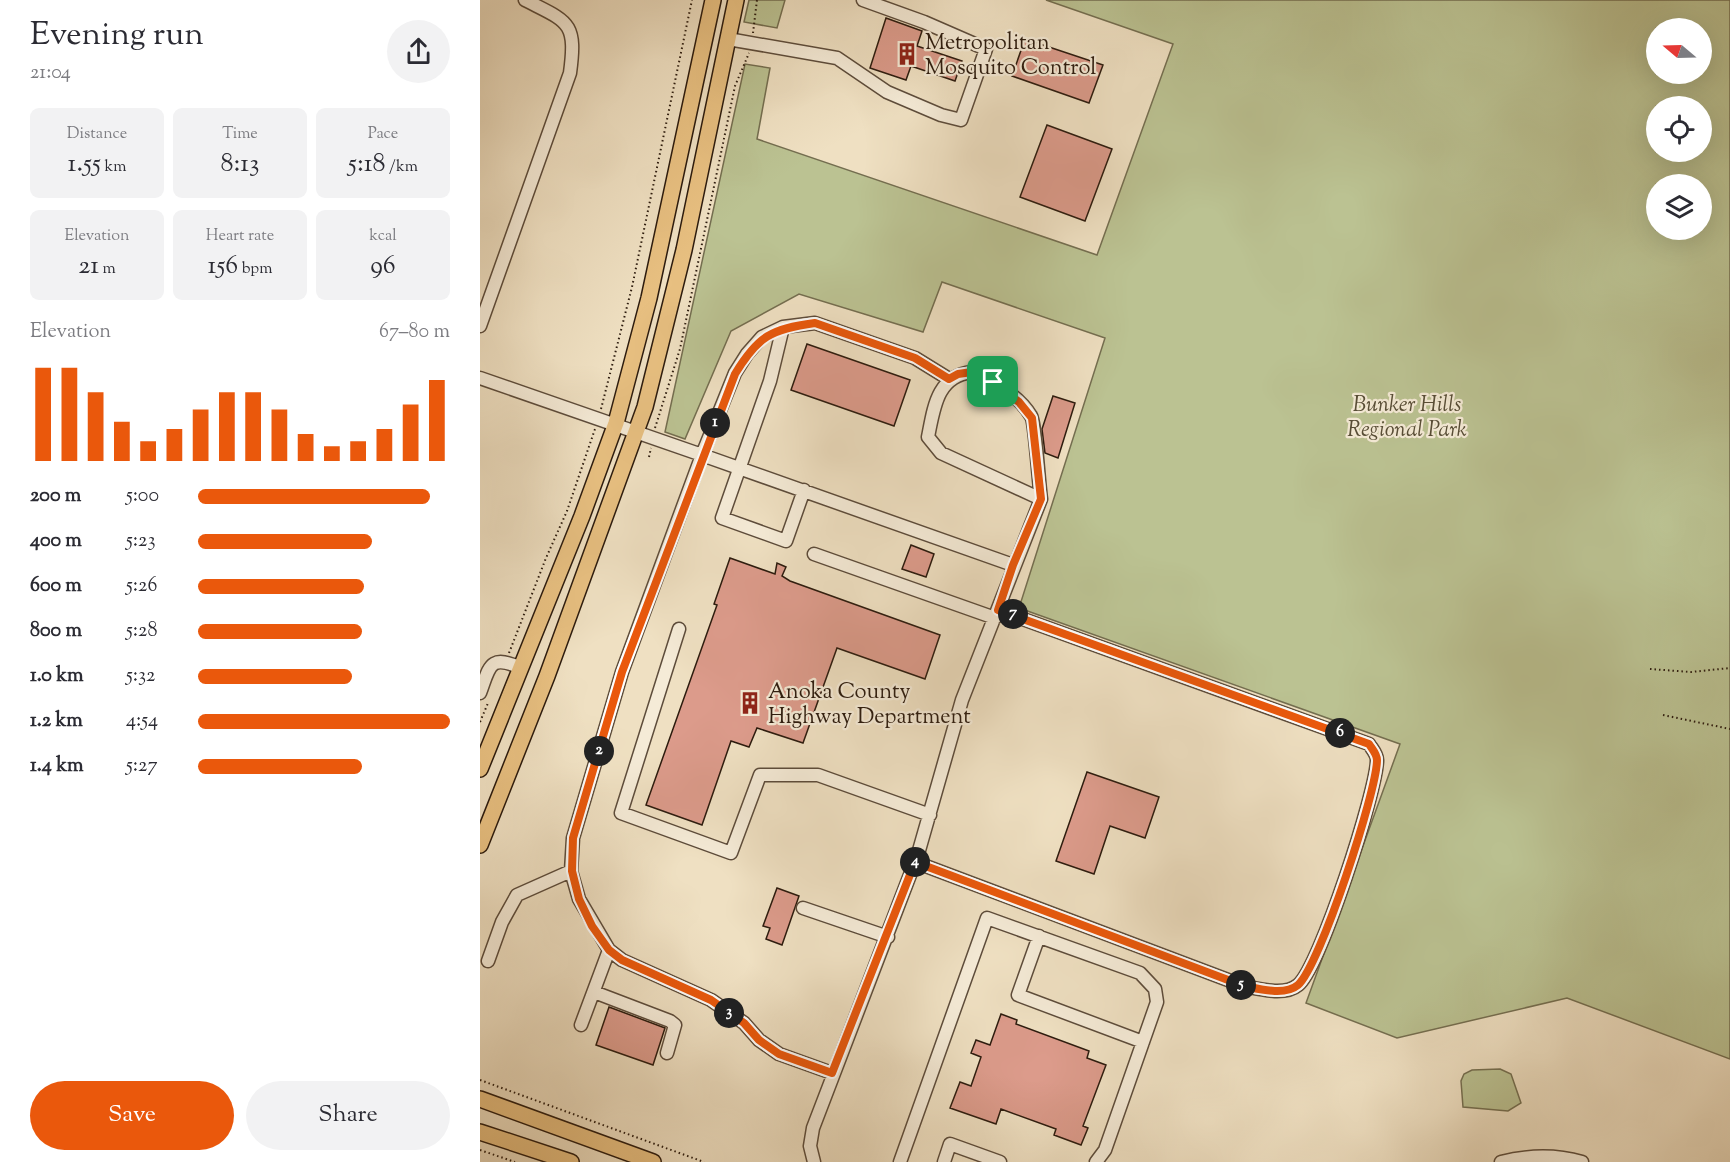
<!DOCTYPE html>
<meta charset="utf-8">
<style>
:root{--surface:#fff;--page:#f2f2f3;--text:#2b2b33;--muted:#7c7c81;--accent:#ea580c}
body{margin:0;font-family:"Sorts Mill Goudy",serif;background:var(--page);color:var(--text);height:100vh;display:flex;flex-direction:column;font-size:22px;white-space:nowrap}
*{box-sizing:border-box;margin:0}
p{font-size:20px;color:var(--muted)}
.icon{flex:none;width:33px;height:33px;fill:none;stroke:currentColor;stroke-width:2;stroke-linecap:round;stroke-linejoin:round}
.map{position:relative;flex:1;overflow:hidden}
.panel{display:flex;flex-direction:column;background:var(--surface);width:480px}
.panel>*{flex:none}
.needle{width:39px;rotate:289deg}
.buttons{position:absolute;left:1166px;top:18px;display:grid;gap:12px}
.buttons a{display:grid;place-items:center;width:66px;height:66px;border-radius:50%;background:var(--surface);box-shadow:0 6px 24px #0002;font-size:30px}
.pin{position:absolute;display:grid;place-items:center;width:51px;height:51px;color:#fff;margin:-26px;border-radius:12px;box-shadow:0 3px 9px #0006}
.km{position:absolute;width:30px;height:30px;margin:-15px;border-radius:50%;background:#222;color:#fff;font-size:16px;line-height:30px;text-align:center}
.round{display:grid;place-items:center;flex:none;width:63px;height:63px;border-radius:32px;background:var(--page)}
.overview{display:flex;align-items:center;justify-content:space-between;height:102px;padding:0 30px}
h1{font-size:33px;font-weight:600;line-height:45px}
.metrics{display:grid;grid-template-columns:repeat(3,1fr);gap:9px;height:102px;padding:6px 30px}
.metrics div{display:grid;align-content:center;border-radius:9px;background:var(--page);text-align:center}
.metrics b{font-size:26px;font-weight:600}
.metrics small{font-size:16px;font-weight:400}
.metrics p{font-size:16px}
.chart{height:168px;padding:12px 30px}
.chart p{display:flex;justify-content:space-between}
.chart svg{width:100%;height:108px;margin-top:6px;stroke:var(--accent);stroke-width:6}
.button{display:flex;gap:12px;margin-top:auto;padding:12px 30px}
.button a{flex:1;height:69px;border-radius:36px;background:var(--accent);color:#fff;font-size:24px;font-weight:600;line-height:69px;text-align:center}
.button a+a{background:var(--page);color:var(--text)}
ul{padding:0 30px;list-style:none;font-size:20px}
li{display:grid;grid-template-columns:96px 72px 1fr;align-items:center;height:45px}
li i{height:15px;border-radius:8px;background:var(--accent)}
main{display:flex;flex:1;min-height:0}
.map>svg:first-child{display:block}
.green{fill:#bbc292;stroke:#746e50;stroke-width:1.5;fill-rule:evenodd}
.building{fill:#dc9b8b;stroke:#2c1b0e;stroke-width:1.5}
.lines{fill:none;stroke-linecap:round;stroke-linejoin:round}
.minor-casing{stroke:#5d4c3b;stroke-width:15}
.major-casing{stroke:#2c1b0e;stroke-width:18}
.path{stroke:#2c1b0e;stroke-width:2;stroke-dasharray:1.5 3;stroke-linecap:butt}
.minor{stroke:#f5ebd7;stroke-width:12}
.major{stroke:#e8c081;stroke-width:15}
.route-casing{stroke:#fff;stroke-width:12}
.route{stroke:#ea580c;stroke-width:8}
.labels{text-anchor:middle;stroke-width:4.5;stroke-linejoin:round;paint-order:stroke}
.poi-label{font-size:22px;fill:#2c1b0e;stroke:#f5ebd7;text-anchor:start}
.park-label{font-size:22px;font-style:italic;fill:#574d36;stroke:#f5ebd7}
</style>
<main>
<section class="panel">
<div class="overview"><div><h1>Evening run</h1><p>21:04</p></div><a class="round"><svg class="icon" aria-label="share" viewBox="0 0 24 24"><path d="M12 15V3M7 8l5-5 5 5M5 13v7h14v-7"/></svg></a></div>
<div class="metrics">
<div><p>Distance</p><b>1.55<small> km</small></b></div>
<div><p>Time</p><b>8:13</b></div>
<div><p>Pace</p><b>5:18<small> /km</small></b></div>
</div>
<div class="metrics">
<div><p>Elevation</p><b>21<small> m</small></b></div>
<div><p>Heart rate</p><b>156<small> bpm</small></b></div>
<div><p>kcal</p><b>96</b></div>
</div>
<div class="chart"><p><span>Elevation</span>67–80 m</p>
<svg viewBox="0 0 160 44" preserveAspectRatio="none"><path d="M5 44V6M15 44V6M25 44V16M35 44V28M45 44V36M55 44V31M65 44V23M75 44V16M85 44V16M95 44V23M105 44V33M115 44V38M125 44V36M135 44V31M145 44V21M155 44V11"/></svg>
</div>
<ul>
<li><b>200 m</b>5:00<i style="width:92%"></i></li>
<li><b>400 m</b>5:23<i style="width:69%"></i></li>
<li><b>600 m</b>5:26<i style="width:66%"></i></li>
<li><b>800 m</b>5:28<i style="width:65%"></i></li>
<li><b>1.0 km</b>5:32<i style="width:61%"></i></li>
<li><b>1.2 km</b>4:54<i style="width:100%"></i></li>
<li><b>1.4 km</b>5:27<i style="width:65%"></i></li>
</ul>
<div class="button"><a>Save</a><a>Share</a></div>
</section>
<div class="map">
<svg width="1250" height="1162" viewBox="0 0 1250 1162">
<rect width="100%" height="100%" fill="#efe0c2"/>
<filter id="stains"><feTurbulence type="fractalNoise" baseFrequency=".00333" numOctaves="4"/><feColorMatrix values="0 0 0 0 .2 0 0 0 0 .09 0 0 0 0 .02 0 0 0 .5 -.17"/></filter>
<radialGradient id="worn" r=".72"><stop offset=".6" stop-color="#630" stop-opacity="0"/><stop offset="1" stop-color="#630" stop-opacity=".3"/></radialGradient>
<path class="green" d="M 269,0 L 305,0 L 297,28 L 264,22 Z
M 566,0 L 1250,0 L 1250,1059 L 1087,998 L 917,1038 L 826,1003 L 920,744 L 539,608 L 625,338 L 462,282 L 443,332 L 319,294 L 251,331 L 205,439 L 185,432 L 265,64 L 290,68 L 277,139 L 617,255 L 693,44 ZM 1176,28 L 1221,28 L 1221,74 L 1176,74 ZM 1176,106 L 1221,106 L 1221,152 L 1176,152 ZM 1176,184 L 1221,184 L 1221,230 L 1176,230 Z
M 1020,1069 L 1031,1074 L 1041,1103 L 1028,1111 L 983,1107 L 981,1081 L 984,1074 L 992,1070 Z"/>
<path class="building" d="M 406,18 L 442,31 L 437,46 L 482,61 L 475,81 L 431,66 L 426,80 L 390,68 Z
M 545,39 L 623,65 L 609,103 L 532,76 Z
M 567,125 L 632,149 L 605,221 L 540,197 Z
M 327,344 L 430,380 L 414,426 L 311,390 Z
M 573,396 L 595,403 L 578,458 L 565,453 L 562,429 Z
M 431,545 L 454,554 L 446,577 L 422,569 Z
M 250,558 L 295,574 L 297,563 L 306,567 L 302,576 L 310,581 L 460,635 L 445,679 L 357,648 L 323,743 L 277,728 L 269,747 L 251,741 L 222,825 L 166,805 L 237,605 L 234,604 Z
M 607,772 L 679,797 L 665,838 L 630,826 L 614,874 L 576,861 Z
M 297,888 L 319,896 L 302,945 L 286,939 L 290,928 L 283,926 Z
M 129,1007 L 185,1028 L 173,1065 L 116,1045 Z
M 521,1014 L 537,1020 L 536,1024 L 609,1051 L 607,1058 L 626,1065 L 603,1126 L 608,1128 L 601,1145 L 574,1135 L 576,1129 L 521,1109 L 516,1124 L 470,1108 L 480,1082 L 491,1086 L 501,1057 L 491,1053 L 496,1040 L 510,1045 Z"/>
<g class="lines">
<g class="minor-casing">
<path id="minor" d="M 248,39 L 357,58 L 407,92 L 461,115 L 481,120 L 506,49 L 444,22 L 383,0
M 0,326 L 90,73 C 97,21 88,22 45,0
M 303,327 L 290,381 L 242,518 L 306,541 L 324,490
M 492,372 C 513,382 539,395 551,416 C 555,422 559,486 561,499 L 461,453 L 448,437 C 454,407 457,376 492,372 Z
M 0,378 L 222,455 L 142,672 L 93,838 L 91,871 L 99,899 L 129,950 L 142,960 L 231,1000 L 264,1023 L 279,1040 L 299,1054 L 352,1073
M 469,379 L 435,358 L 335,323 L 303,327 L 282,337 L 267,354 L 255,373 L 222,455 L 533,565
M 334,554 L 515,618
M 199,629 L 141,813 L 251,853 L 280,775 L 338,775 L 450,815
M 0,693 C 10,666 9,654 41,668
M 435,862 L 764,986 C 779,989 805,996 818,985 C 840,967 897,790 897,760 C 897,754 892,749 889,744 L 518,610
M 323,908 L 408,937
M 559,936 L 538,995 L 663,1042
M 8,961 L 22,922 L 37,895 L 91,871
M 114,992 L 190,1021 L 195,1025 L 187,1053
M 101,1025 L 129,950
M 334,1162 L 330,1146 L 333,1128 L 438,854 L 482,700 L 561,499
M 420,1162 L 507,918 L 660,973 L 675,989 L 677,1002 L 625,1150 L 616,1162
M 464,1162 L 470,1144 L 520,1162
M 1021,1162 C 1049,1155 1074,1154 1102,1162"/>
</g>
<g class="major-casing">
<path id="major" d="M 0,769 L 102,516 L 136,423 L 169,298 L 233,0
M 0,845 L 67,676 L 165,407 L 204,250 L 256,0
M 0,1099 L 173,1162
M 0,1132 L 91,1162"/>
</g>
<path class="path" d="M 273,33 L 277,0
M 121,409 L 152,287 L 212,0
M 175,428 L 200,349 L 255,86 L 269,53
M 169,457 L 171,448
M 29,653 L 66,558 L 87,511 L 115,429
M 1170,669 L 1211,672 L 1250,668
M 1183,715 L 1250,729
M 0,722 L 8,703
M 0,1080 L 224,1162
M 0,1150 L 35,1162"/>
<use href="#minor" class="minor"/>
<use href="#major" class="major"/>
</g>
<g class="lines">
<g class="route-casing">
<path id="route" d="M 335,323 L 435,358 L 469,379 L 478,374 L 492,372 L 513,382 L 539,402 L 552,418 L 561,499 L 533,565 L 518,610 L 889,744 C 892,749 897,754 897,760 C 897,791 840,966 818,985 C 805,996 779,989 764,986 L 435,862 L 352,1073 L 299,1054 L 279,1040 L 264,1023 L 231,1000 L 142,960 L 129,950 L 112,926 L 99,899 L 92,871 L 93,838 L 142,672 L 255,374 C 278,336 291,329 335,323 Z"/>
</g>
<use href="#route" class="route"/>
</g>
<defs>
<g id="building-bare" transform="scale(1.8)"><path d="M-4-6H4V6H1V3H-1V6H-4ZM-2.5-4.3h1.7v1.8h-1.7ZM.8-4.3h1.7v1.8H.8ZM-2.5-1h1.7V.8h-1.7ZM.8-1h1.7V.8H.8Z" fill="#8f2418" stroke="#f5ebd7" stroke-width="2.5" paint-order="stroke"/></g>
</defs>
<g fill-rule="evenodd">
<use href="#building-bare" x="427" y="54"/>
<use href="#building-bare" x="270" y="703"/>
</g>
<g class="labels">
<g class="poi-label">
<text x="445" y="49">Metropolitan<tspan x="445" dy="25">Mosquito Control</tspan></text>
<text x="288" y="698">Anoka County<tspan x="288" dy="25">Highway Department</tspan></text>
</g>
<g class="park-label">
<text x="927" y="411">Bunker Hills<tspan x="927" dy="25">Regional Park</tspan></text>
</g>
</g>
<rect width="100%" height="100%" filter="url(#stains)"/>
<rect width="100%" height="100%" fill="url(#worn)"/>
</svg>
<div class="buttons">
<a><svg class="needle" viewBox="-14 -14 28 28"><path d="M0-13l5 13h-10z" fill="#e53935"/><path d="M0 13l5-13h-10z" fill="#7c7c81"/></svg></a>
<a><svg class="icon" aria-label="locate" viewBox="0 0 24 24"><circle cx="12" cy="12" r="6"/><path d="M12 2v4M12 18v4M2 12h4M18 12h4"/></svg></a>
<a><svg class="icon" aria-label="layers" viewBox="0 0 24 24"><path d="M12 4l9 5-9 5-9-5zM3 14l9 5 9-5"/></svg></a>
</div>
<div class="pin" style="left:513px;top:382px;background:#1e9e55"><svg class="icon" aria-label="arrive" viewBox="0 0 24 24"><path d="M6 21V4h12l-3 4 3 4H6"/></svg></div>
<b class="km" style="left:235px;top:423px">1</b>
<b class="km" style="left:119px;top:751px">2</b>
<b class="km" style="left:249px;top:1013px">3</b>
<b class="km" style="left:435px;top:862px">4</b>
<b class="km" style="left:761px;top:985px">5</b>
<b class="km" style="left:860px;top:733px">6</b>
<b class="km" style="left:533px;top:614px">7</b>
</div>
</main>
